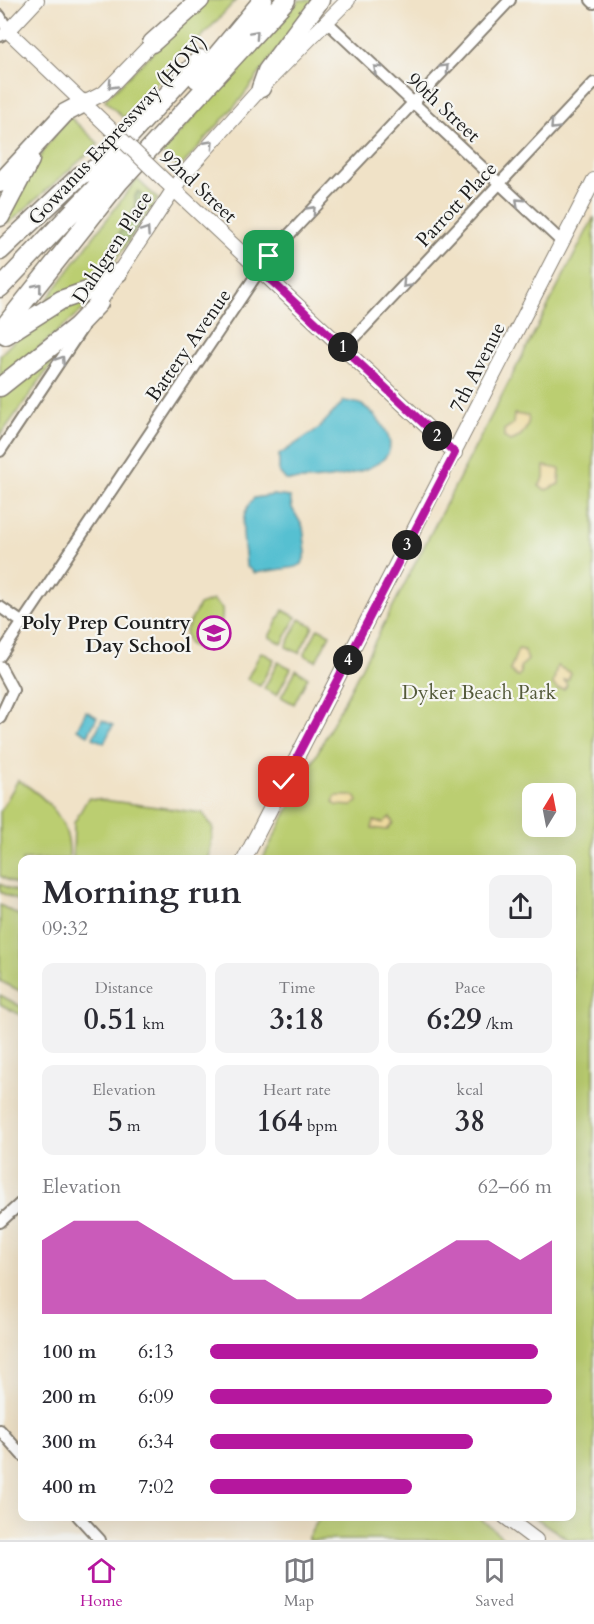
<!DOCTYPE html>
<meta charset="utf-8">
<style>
:root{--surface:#fff;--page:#f2f2f3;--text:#2b2b33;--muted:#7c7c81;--line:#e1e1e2;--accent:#b5179e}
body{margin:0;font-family:Cardo,serif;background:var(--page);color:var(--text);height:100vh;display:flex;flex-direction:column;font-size:22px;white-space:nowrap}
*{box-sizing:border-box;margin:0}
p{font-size:20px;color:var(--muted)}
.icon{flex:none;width:33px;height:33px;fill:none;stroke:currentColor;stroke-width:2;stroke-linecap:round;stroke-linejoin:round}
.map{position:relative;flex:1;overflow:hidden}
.side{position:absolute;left:18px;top:855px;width:558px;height:666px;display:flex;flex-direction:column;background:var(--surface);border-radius:12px;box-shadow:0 6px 24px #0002}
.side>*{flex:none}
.needle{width:39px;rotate:10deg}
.buttons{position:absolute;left:522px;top:783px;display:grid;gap:12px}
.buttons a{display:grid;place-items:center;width:54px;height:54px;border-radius:12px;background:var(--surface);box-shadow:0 6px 24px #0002;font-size:30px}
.pin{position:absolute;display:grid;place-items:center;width:51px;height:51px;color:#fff;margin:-26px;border-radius:12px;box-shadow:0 3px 9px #0006}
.km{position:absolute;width:30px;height:30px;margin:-15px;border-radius:50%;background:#222;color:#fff;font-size:16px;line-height:30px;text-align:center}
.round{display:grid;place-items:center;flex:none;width:63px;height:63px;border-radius:12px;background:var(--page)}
.head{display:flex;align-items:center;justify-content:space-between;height:102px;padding:0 24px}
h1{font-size:33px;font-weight:700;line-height:45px}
.figures{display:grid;grid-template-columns:repeat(3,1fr);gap:9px;height:102px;padding:6px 24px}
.figures div{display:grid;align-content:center;border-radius:12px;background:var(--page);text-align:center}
.figures b{font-size:30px;font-weight:700}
.figures small{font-size:16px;font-weight:400}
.figures p{font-size:16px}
.chart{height:168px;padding:12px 24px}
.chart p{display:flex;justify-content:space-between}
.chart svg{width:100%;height:108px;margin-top:6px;fill:var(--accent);opacity:.7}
ul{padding:0 24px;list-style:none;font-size:20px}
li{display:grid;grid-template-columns:96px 72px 1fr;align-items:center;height:45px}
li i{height:15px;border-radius:8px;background:var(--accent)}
.tab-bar{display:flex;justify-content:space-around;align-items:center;height:84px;border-top:2px solid var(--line);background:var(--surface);font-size:16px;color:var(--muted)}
.tab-bar a{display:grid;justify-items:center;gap:3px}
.tab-bar .on{color:var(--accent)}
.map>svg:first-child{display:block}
.green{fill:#bbce71;stroke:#6c7546;stroke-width:1.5;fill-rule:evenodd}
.forest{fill:#94b163;stroke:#586640;stroke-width:1.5}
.sand{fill:#eeda9e;stroke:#857b5d;stroke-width:1.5}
.water{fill:#56c0d1;stroke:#396e76;stroke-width:1.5}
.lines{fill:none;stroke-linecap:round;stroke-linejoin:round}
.street-casing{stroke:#867f72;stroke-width:14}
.secondary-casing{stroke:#867f72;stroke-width:16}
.highway-casing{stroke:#867f72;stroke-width:21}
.street{stroke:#fff;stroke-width:10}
.secondary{stroke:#fff;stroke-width:14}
.highway{stroke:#fff;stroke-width:18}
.secondary-bridge-casing{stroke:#867f72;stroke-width:16;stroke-linecap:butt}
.secondary-bridge{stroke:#fff;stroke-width:14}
.oneway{stroke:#999}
.route-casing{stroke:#fff;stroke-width:12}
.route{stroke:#b5179e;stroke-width:8}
.labels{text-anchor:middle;stroke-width:4.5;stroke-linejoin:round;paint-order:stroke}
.street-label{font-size:20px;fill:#1c1c1c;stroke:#f6f6f2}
.poi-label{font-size:20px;font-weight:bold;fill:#1c1c1c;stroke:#f6f6f2;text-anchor:end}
.park-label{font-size:20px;fill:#545a3a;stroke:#f6f6f2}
</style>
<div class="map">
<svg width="594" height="1540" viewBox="0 0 594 1540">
<rect width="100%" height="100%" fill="#f6f6f2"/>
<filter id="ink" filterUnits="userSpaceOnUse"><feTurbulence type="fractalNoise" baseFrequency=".0167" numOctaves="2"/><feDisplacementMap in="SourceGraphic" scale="12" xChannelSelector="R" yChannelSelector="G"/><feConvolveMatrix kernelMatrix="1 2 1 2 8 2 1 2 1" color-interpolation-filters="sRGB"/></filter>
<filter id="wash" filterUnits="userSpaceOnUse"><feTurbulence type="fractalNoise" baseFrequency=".008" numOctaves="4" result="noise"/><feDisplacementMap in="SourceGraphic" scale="24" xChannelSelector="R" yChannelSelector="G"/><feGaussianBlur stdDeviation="1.35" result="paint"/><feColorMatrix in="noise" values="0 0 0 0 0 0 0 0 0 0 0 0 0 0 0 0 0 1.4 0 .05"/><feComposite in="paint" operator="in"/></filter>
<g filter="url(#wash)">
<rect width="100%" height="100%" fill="#f0e2c7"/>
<path class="green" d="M 205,0 L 236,0 L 184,56 L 180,52 L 166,73 L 123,118 L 105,100 Z
M 300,0 L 314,0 L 240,100 L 179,169 L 161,153 Z
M 69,116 L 99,144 L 9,223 L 4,221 L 45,148 Z
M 137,179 L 158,199 L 107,273 L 45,302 Z
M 594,217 L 594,1540 L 569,1540 L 534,1517 L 572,1516 L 572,860 L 262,860 ZM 532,794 L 566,794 L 566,826 L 532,826 Z
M 100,295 L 0,381 L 0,355 C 33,320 54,309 100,295 Z
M 67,343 L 0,436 L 0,395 Z
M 213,600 L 222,608 C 224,626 216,645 198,650 L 188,643 L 185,632 L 199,605 Z
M 283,610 L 296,617 L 282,644 L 269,637 Z
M 300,619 L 313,626 L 299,653 L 286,647 Z
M 318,628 L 330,634 L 316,661 L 304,655 Z
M 261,652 L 274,659 L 260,686 L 247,679 Z
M 278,662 L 291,668 L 277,695 L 264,689 Z
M 296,670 L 308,677 L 294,704 L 281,697 Z
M 18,780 C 48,798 72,822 69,859 L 22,860 L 22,888 L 0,876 L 0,812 Z
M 88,798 L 203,813 L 213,828 L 209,859 L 73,859 L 74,823 Z
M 0,884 L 22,894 L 22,903 L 0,892 Z
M 0,905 L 22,917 L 22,992 L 0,981 Z
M 0,995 L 22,1007 L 22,1016 L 0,1004 Z
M 479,1517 L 506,1540 L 310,1540 L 308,1537 L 320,1517 Z"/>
<path class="forest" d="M 138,191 L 146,199 C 147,222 121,247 105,262 L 106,255 L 135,208 L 135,196 Z"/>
<path class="sand" d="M 514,414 L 528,416 C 531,426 520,439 510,441 L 504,437 L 504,430 L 513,424 Z
M 544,466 L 560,469 L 559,484 L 546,490 L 539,486 L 544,478 Z
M 518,649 L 524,650 L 528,660 L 520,667 L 521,673 L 517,677 L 510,670 Z
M 557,666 L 571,673 L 568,680 L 564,680 L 567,685 L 564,689 L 557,689 L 553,684 Z
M 336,796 L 355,796 L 358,801 L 352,806 L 336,805 L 333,802 Z
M 390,817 L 393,823 L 387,830 L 372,828 L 374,821 L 383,823 Z"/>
<path class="water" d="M 344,401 C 349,402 357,402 362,405 C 378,414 403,446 381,461 C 357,478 314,481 286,480 L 279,472 L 279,455 L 319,428 Z
M 273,495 L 290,497 L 292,508 L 303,527 L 306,553 L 302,564 L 296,567 L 255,573 L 246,566 C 245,543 236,517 254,498 Z
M 86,711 L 97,717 L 88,735 L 77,729 Z
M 102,720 L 113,725 L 104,743 L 93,738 Z"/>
</g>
<g filter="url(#ink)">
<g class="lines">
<g class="street-casing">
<path id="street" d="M 591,0 L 594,3
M 0,16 L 8,31 L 0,36
M 327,22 L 562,242
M 344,349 L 594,83
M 0,451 L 82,328
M 0,607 L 23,623
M 0,656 L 269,256 L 510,0
M 0,666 L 13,690 L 0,718
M 0,1222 L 22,1202
M 0,1430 L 22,1455
M 78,1516 L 100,1540"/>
</g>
<g class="secondary-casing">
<path id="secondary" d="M 37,0 L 8,31 L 117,135
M 84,103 L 104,93 L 158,37
M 165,181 L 455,453
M 99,303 L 183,175 L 261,88 L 348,0
M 244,860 L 594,180
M 504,1516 L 536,1540"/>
</g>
<g class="highway-casing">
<path id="highway" d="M 152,43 L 200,0
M 197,79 L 263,0
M 261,88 L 267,71 L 320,0
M 113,154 L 200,59
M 0,183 L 65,113 L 84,103
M 0,217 L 30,160
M 0,251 L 81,175 L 103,165
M 0,288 L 123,159
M 0,332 L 119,182 L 286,0
M 6,335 L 61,300 L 93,289 L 118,273
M 0,387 L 77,326 L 99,303"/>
</g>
<use href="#street" class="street"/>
<use href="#secondary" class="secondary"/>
<use href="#highway" class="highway"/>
<g class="secondary-bridge-casing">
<path id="secondary-bridge" d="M 117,135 L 165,181"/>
</g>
<use href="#secondary-bridge" class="secondary-bridge"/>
</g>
<defs><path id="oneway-chevron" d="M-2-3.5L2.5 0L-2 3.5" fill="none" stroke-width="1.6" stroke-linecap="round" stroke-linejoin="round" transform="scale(1.5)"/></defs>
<g class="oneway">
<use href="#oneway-chevron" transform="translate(255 34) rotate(-47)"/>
<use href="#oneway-chevron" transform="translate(445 68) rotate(-47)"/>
<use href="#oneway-chevron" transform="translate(377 69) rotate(-137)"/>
<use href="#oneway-chevron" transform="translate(112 85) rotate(134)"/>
<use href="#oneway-chevron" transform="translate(554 126) rotate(133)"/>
<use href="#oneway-chevron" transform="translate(210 144) rotate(-48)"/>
<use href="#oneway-chevron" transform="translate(519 202) rotate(-137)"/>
<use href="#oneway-chevron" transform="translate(312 210) rotate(-47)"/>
<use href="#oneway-chevron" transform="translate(146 231) rotate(-56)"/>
<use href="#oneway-chevron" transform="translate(406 284) rotate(133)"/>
<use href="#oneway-chevron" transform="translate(38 287) rotate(-51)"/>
<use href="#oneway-chevron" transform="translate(61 360) rotate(-56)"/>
</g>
</g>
<g class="lines" filter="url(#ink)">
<g class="route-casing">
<path id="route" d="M 269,256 L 261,271 L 455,453 L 284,782"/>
</g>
<use href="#route" class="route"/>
</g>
<defs>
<g id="school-ring" transform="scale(1.725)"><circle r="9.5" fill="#f6f6f2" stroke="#b5179e" stroke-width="1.5"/><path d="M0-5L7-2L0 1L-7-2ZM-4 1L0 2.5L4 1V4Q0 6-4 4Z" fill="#b5179e"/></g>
</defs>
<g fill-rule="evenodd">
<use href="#school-ring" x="214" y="633"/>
</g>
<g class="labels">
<g class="street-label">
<text transform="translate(444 107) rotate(43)" y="7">90th Street</text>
<text transform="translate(117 130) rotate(-47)" y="7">Gowanus Expressway (HOV)</text>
<text transform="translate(199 186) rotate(43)" y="7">92nd Street</text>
<text transform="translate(456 204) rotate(-47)" y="7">Parrott Place</text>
<text transform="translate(112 247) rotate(-57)" y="7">Dahlgren Place</text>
<text transform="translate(188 345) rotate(-55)" y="7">Battery Avenue</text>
<text transform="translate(477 367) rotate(-63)" y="7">7th Avenue</text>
</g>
<g class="poi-label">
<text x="191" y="629">Poly Prep Country<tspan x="191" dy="23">Day School</tspan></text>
</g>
<g class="park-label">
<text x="479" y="699">Dyker Beach Park</text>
</g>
</g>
</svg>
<div class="buttons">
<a><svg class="needle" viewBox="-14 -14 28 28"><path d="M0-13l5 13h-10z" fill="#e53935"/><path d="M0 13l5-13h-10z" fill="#7c7c81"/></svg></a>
</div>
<div class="pin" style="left:269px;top:256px;background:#1e9e55"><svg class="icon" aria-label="arrive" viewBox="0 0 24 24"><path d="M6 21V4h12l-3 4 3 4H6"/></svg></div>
<div class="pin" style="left:284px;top:782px;background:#d93025"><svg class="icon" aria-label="check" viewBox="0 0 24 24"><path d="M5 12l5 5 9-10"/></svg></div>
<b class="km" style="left:343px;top:347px">1</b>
<b class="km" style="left:437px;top:436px">2</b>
<b class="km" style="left:407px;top:545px">3</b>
<b class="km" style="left:348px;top:660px">4</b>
<section class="side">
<div class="head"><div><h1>Morning run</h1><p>09:32</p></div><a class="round"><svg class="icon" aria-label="share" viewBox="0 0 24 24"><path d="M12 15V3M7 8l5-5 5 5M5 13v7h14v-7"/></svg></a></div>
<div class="figures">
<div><p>Distance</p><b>0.51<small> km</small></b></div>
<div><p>Time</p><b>3:18</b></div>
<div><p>Pace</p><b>6:29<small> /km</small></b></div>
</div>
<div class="figures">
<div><p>Elevation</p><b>5<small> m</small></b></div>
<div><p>Heart rate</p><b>164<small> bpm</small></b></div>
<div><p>kcal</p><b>38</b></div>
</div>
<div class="chart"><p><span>Elevation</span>62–66 m</p>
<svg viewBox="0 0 160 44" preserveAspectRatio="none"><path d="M0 44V14L10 6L20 6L30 6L40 14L50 22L60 30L70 30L80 38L90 38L100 38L110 30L120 22L130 14L140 14L150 22L160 14V44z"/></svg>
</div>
<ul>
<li><b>100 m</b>6:13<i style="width:96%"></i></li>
<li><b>200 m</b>6:09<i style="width:100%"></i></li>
<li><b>300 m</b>6:34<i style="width:77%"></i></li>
<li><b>400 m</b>7:02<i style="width:59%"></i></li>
</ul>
</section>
</div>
<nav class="tab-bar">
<a class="on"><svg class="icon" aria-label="home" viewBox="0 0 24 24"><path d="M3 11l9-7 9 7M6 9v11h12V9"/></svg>Home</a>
<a><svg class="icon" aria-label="map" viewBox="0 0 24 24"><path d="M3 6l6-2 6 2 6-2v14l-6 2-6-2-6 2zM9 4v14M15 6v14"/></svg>Map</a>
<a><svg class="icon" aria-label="saved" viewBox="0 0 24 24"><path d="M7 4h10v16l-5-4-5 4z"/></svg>Saved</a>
</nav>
